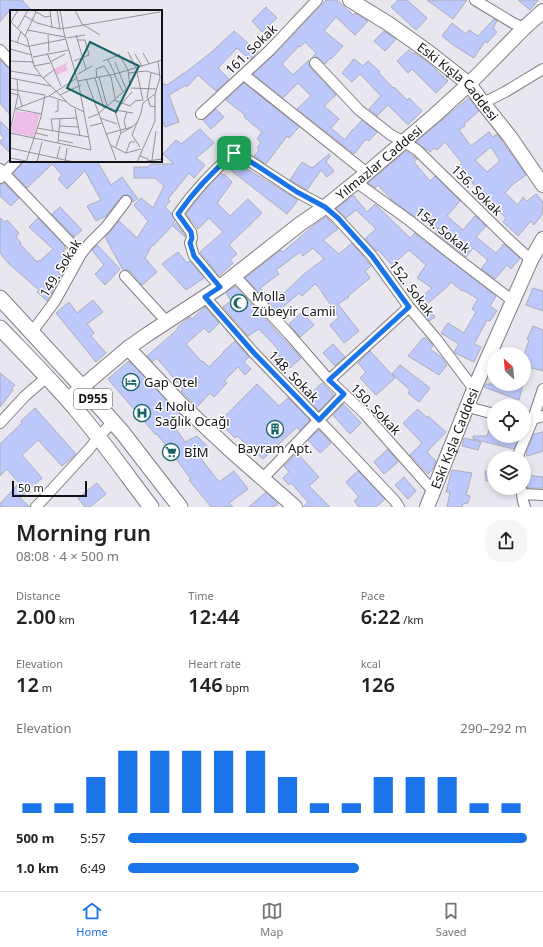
<!DOCTYPE html>
<meta charset="utf-8">
<style>
:root{--surface:#fff;--page:#f6f6f6;--text:#222;--muted:#767676;--line:#e0e0e0;--accent:#1a73e8}
body{margin:0;font-family:"Noto Sans",sans-serif;background:var(--page);color:var(--text);height:100vh;display:flex;flex-direction:column;font-size:15px;white-space:nowrap}
*{box-sizing:border-box;margin:0}
p{font-size:13px;color:var(--muted)}
.icon{flex:none;width:22px;height:22px;fill:none;stroke:currentColor;stroke-width:2;stroke-linecap:round;stroke-linejoin:round}
.map{position:relative;height:507px;overflow:hidden}
.details{display:flex;flex-direction:column;background:var(--surface);flex:1}
.details>*{flex:none}
.needle{width:26px;rotate:334deg}
.fabs{position:absolute;left:487px;top:347px;display:grid;gap:8px}
.fabs a{display:grid;place-items:center;width:44px;height:44px;border-radius:50%;background:var(--surface);box-shadow:0 2px 6px #0003;font-size:20px}
.scale{position:absolute;left:12px;bottom:10px;width:75px;box-sizing:border-box;padding-left:4px;border:2px solid #131316;border-top:0;font-size:11px;line-height:14px;white-space:nowrap;color:#131316;-webkit-text-stroke:3px #fff;paint-order:stroke}
.pin{position:absolute;display:grid;place-items:center;width:34px;height:34px;color:#fff;margin:-17px;border-radius:8px;box-shadow:0 2px 6px #0006}
.round{display:grid;place-items:center;flex:none;width:42px;height:42px;border-radius:16px;background:var(--page)}
.summary{display:flex;align-items:center;justify-content:space-between;height:68px;padding:0 16px}
h1{font-size:22px;font-weight:600;line-height:30px}
.figures{display:grid;grid-template-columns:repeat(3,1fr);gap:6px;height:68px;padding:4px 16px}
.figures div{display:grid;align-content:center}
.figures b{font-size:20px;font-weight:600}
.figures small{font-size:11px;font-weight:400}
.figures p{font-size:11px}
.chart{height:112px;padding:8px 16px}
.chart p{display:flex;justify-content:space-between}
.chart svg{width:100%;height:72px;margin-top:4px;stroke:var(--accent);stroke-width:6}
ul{padding:0 16px;list-style:none;font-size:13px}
li{display:grid;grid-template-columns:64px 48px 1fr;align-items:center;height:30px}
li i{height:10px;border-radius:5px;background:var(--accent)}
.tabs{display:flex;justify-content:space-around;align-items:center;height:56px;border-top:1px solid var(--line);background:var(--surface);font-size:11px;color:var(--muted)}
.tabs a{display:grid;justify-items:center;gap:2px}
.tabs .on{color:var(--accent)}
.map>svg:first-child{display:block}
.building{fill:#bdc9fd;stroke:#acaeb5;fill-rule:evenodd}
.lines{fill:none;stroke-linecap:round;stroke-linejoin:round}
.street-casing{stroke:#807e85;stroke-width:12}
.secondary-casing{stroke:#807e85;stroke-width:16}
.primary-casing{stroke:#807e85;stroke-width:17}
.street{stroke:#fff;stroke-width:10}
.secondary{stroke:#fff;stroke-width:14}
.primary{stroke:#fff;stroke-width:15}
.route-casing{stroke:#fff;stroke-width:8}
.route{stroke:#1a73e8;stroke-width:5}
.labels{text-anchor:middle;stroke-width:3;stroke-linejoin:round;paint-order:stroke}
.shield{fill:#fff;stroke:#5a5a5c;stroke-width:1}
.shield-label{font-size:12px;font-weight:bold;fill:#131316}
.street-label{font-size:13px;fill:#131316;stroke:#fff}
.poi-label{font-size:13px;fill:#131316;stroke:#fff;text-anchor:start}
.inset-road{fill:none;stroke:#939298;stroke-width:1}
.view{fill:#176569;fill-opacity:0.15;stroke:#176569;stroke-width:2}
.inset-edge{fill:none;stroke:#131316;stroke-width:2}
</style>
<div class="map">
<svg width="543" height="507" viewBox="0 0 543 507">
<rect width="100%" height="100%" fill="#e8e7ef"/>
<path class="building" d="M 0,0 L 22,0 L 32,11 L 9,11 L 0,22 Z
M 326,0 L 337,0 L 353,15 L 355,13 L 368,21 L 355,35 L 336,17 L 324,31 L 343,46 L 331,59 L 330,58 L 325,64 L 317,57 L 312,58 L 316,53 L 305,42 L 300,47 L 299,46 L 282,64 L 293,75 L 309,60 L 309,64 L 310,67 L 336,95 L 324,106 L 339,119 L 331,128 L 345,140 L 352,130 L 353,130 L 362,120 L 377,132 L 369,141 L 366,139 L 354,154 L 297,109 L 311,96 L 298,83 L 283,98 L 253,74 L 275,54 Z
M 398,0 L 407,0 L 427,18 L 416,30 L 391,7 Z
M 427,0 L 467,0 L 453,19 Z
M 518,0 L 538,0 L 530,10 Z
M 266,7 L 277,18 L 262,32 L 252,21 Z
M 494,19 L 497,21 L 493,28 L 497,32 L 487,43 L 485,41 L 474,58 L 456,47 L 442,36 L 452,23 L 466,34 L 469,30 L 478,36 Z
M 234,31 L 258,52 L 250,60 L 237,48 L 218,68 L 229,79 L 216,91 L 198,75 L 187,87 L 186,85 L 169,95 L 179,122 L 165,127 L 161,118 L 161,83 L 167,85 L 190,69 L 213,51 Z
M 384,31 L 396,39 L 385,51 L 374,41 Z
M 409,50 L 413,54 L 415,53 L 432,66 L 448,81 L 436,93 L 412,69 L 408,73 L 397,61 Z
M 354,59 L 363,66 L 368,61 L 380,72 L 379,73 L 393,88 L 394,87 L 407,100 L 409,98 L 422,111 L 408,125 L 388,105 L 377,116 L 369,109 L 381,96 L 360,74 L 352,82 L 342,73 Z
M 0,60 L 7,67 L 11,69 L 11,116 L 0,103 Z
M 244,83 L 299,127 L 289,138 L 287,136 L 266,164 L 254,156 L 259,150 L 257,148 L 261,142 L 257,139 L 262,132 L 244,117 L 245,115 L 226,100 Z
M 469,98 L 479,111 L 464,124 L 465,126 L 459,130 L 471,146 L 489,132 L 493,137 L 497,134 L 526,175 L 512,185 L 505,193 L 518,205 L 523,197 L 527,201 L 536,194 L 543,202 L 542,215 L 534,225 L 531,221 L 518,236 L 503,222 L 506,218 L 493,206 L 491,208 L 481,199 L 484,196 L 472,183 L 474,182 L 459,166 L 462,163 L 445,142 L 437,150 L 434,148 L 430,152 L 428,149 L 427,150 L 416,142 L 448,115 ZM 491,147 L 500,161 L 487,172 L 475,160 Z
M 216,109 L 224,117 L 211,129 L 203,120 Z
M 0,121 L 10,131 L 11,131 L 11,154 L 0,143 L 0,141 L 4,138 L 0,134 Z
M 200,129 L 214,143 L 196,158 L 205,165 L 194,178 L 189,173 L 168,199 L 170,201 L 165,207 L 172,214 L 173,217 L 175,221 L 171,227 L 153,246 L 152,245 L 145,258 L 157,272 L 142,285 L 130,271 L 127,270 L 123,270 L 105,237 L 119,221 L 137,238 L 148,221 L 134,205 L 141,198 L 153,208 L 164,186 L 155,178 L 134,178 L 134,167 L 148,167 L 151,164 L 174,164 L 163,154 L 176,140 L 181,144 Z
M 406,151 L 417,159 L 414,162 L 430,181 L 435,176 L 460,201 L 447,216 L 463,230 L 475,216 L 486,226 L 476,237 L 496,253 L 504,244 L 520,258 L 511,269 L 507,265 L 495,279 L 481,269 L 488,260 L 473,248 L 466,257 L 435,233 L 438,229 L 420,213 L 415,217 L 392,200 L 378,185 L 375,188 L 368,183 Z
M 329,154 L 330,156 L 326,162 L 334,171 L 327,177 L 321,170 L 307,190 L 290,180 L 302,162 L 312,168 Z
M 23,161 L 97,161 L 111,185 L 122,177 L 138,199 L 132,202 L 132,199 L 130,196 L 127,195 L 123,195 L 106,216 L 96,221 L 87,206 L 101,200 L 85,171 L 67,189 L 58,179 L 62,175 L 52,164 L 27,188 L 13,173 L 21,165 Z
M 237,164 L 239,164 L 298,200 L 287,214 L 228,168 L 230,165 Z
M 221,173 L 223,175 L 224,174 L 232,182 L 217,203 L 230,216 L 248,199 L 262,213 L 229,245 L 237,254 L 230,260 L 233,263 L 219,276 L 200,252 L 223,232 L 209,218 L 198,229 L 186,214 L 203,192 Z
M 4,183 L 19,198 L 11,206 L 0,196 L 0,185 Z
M 352,196 L 354,196 L 367,212 L 375,204 L 410,238 L 415,233 L 426,243 L 426,242 L 496,296 L 490,306 L 497,311 L 490,321 L 487,320 L 474,344 L 481,347 L 474,362 L 455,353 L 454,352 L 459,344 L 441,333 L 448,323 L 464,333 L 476,312 L 472,309 L 478,299 L 463,290 L 462,291 L 451,282 L 447,287 L 422,308 L 416,302 L 432,288 L 417,278 L 426,265 L 410,251 L 409,250 L 392,265 L 378,250 L 376,251 L 365,239 L 376,229 L 356,210 L 346,218 L 336,209 Z
M 60,207 L 82,230 L 74,237 L 52,214 Z
M 326,217 L 338,229 L 323,240 L 339,254 L 352,243 L 371,266 L 365,271 L 370,278 L 348,296 L 349,297 L 338,304 L 359,331 L 344,343 L 330,325 L 339,317 L 317,285 L 316,285 L 315,284 L 302,296 L 299,293 L 277,312 L 245,278 L 281,250 L 283,252 L 314,225 ZM 313,248 L 324,259 L 304,274 L 283,294 L 282,292 L 271,299 L 260,288 L 279,274 L 276,270 L 300,252 L 303,256 Z
M 0,218 L 5,222 L 7,220 L 19,233 L 16,237 L 21,243 L 20,244 L 37,262 L 39,260 L 40,261 L 53,249 L 29,227 L 38,218 L 65,246 L 64,247 L 66,249 L 63,251 L 71,259 L 58,272 L 62,276 L 47,301 L 37,292 L 39,290 L 8,263 L 0,253 Z
M 176,223 L 185,235 L 185,237 L 173,226 Z
M 97,245 L 120,269 L 105,285 L 95,274 L 104,265 L 92,250 Z
M 178,252 L 187,263 L 190,261 L 204,278 L 186,290 L 162,264 Z
M 235,286 L 301,358 L 290,368 L 275,352 L 278,349 L 259,329 L 248,336 L 223,307 L 231,301 L 226,293 Z
M 533,288 L 543,291 L 543,311 L 526,305 Z
M 93,300 L 103,312 L 87,324 L 94,333 L 91,336 L 106,353 L 96,362 L 56,313 L 69,302 L 77,313 Z
M 205,307 L 219,323 L 209,333 L 204,328 L 186,344 L 202,362 L 203,361 L 209,367 L 224,352 L 223,352 L 235,341 L 249,357 L 244,362 L 251,369 L 245,375 L 238,367 L 224,381 L 227,383 L 214,397 L 210,393 L 197,407 L 181,391 L 183,389 L 157,358 L 152,362 L 147,356 L 178,329 L 177,328 L 187,319 L 190,317 L 192,319 Z
M 428,307 L 435,317 L 429,321 L 422,312 Z
M 302,312 L 314,325 L 300,337 L 289,324 Z
M 533,326 L 543,330 L 543,371 L 524,366 L 524,355 L 529,340 L 527,339 Z
M 423,338 L 426,338 L 431,343 L 433,346 L 430,349 L 441,357 L 447,365 L 439,375 L 408,356 Z
M 333,344 L 345,357 L 335,366 L 323,353 Z
M 370,351 L 395,378 L 376,395 L 360,378 L 366,372 L 358,363 Z
M 129,361 L 181,415 L 172,423 L 185,442 L 197,436 L 209,448 L 198,455 L 219,482 L 234,471 L 248,489 L 229,503 L 233,507 L 211,507 L 189,480 L 191,479 L 157,434 L 156,435 L 108,379 Z
M 400,365 L 430,388 L 419,402 L 408,393 L 410,390 L 392,374 Z
M 0,373 L 15,385 L 11,389 L 13,390 L 0,407 Z
M 322,383 L 334,395 L 319,411 L 306,398 Z
M 257,384 L 279,406 L 288,398 L 310,420 L 300,431 L 297,427 L 263,459 L 237,436 L 235,438 L 219,422 Z
M 486,384 L 523,384 L 519,400 L 484,387 Z
M 343,404 L 361,423 L 350,434 L 333,415 Z
M 35,408 L 76,454 L 62,466 L 38,440 L 22,455 L 42,478 L 20,498 L 30,507 L 0,507 L 0,504 L 19,483 L 7,469 L 0,476 L 0,444 L 22,423 L 21,421 Z
M 418,409 L 427,418 L 428,416 L 446,432 L 427,452 L 436,461 L 433,469 L 428,474 L 410,455 L 422,443 L 403,423 Z
M 492,421 L 494,421 L 494,436 L 519,436 L 514,449 L 473,439 L 473,436 L 487,436 Z
M 319,430 L 331,443 L 320,453 L 308,440 Z
M 543,432 L 543,451 L 527,456 L 526,453 L 534,434 Z
M 464,438 L 481,442 L 478,450 L 462,446 Z
M 388,449 L 398,462 L 384,474 L 374,462 Z
M 297,453 L 319,477 L 309,486 L 330,507 L 303,507 L 308,502 L 291,483 L 289,485 L 283,478 L 289,472 L 284,466 Z
M 452,470 L 472,473 L 466,495 L 470,496 L 468,503 L 463,504 L 462,507 L 447,507 L 450,492 L 446,492 Z
M 358,471 L 385,499 L 376,507 L 359,507 L 354,501 L 359,497 L 346,482 Z
M 485,471 L 494,471 L 494,480 L 486,481 Z
M 527,475 L 543,477 L 543,488 L 528,488 L 527,485 Z
M 404,477 L 416,491 L 408,499 L 395,485 Z
M 97,483 L 106,494 L 90,507 L 85,507 L 78,498 Z
M 266,492 L 278,504 L 273,507 L 249,507 Z"/>
<g class="lines">
<g class="street-casing">
<path id="street" d="M 475,0 L 513,23 L 524,28
M 0,50 L 11,62
M 315,63 L 359,110 L 391,135 L 403,141 L 417,150 L 508,239 L 531,260
M 244,75 L 367,173
M 483,103 L 505,92 L 543,69
M 201,114 L 270,50 L 317,0
M 0,169 L 81,254
M 0,178 L 16,161
M 356,182 L 410,221 L 450,253 L 513,301
M 234,275 L 289,334 L 329,380 L 364,413 L 433,491
M 125,276 L 167,322
M 220,287 L 194,256 L 190,243 L 192,238 L 191,232 L 178,214 C 194,191 213,171 234,153 L 242,156 L 297,192 L 325,207 L 337,218 L 372,256 L 409,307 L 437,340 L 474,389
M 205,297 L 254,353 L 329,431 L 395,501 L 399,507
M 32,332 L 55,301 L 81,254 L 89,244 L 106,227 L 126,201
M 329,380 L 409,307
M 468,407 L 494,414
M 524,420 L 533,419 L 543,416
M 0,423 L 25,396 L 47,377
M 518,458 L 519,453 L 533,419 L 543,389
M 263,478 L 344,394
M 521,488 L 523,501 L 525,507
M 522,494 L 543,495
M 36,507 L 90,448 L 99,436 L 113,422"/>
</g>
<g class="secondary-casing">
<g id="secondary">
<path id="s1" d="M 350,0 L 389,24 L 427,51 L 469,84 L 483,103 L 510,137 L 543,185"/>
<path d="M 128,348 L 180,403 L 229,449 L 295,507"/>
<path id="s2" d="M 68,400 L 82,387 L 128,348 L 148,334 L 220,287 L 300,224 L 325,207 L 367,173 L 435,115 L 469,84 L 524,28 L 543,11"/>
<path id="s3" d="M 427,507 L 474,389 L 531,260 L 543,239"/>
</g>
</g>
<g class="primary-casing">
<path id="primary" d="M 0,298 L 82,387 L 122,432 L 180,507
M 0,328 C 25,354 51,380 75,408 C 102,440 126,474 151,507"/>
</g>
<use href="#street" class="street"/>
<use href="#secondary" class="secondary"/>
<use href="#primary" class="primary"/>
</g>
<g class="lines">
<g class="route-casing">
<path id="route" d="M 234,153 L 242,156 L 297,192 L 325,207 L 338,218 L 372,256 L 409,307 L 329,380 L 344,394 L 319,420 L 254,353 L 205,297 L 220,287 L 194,256 L 190,243 L 192,238 L 191,232 L 178,214 C 194,191 213,171 234,153 Z"/>
</g>
<use href="#route" class="route"/>
</g>
<defs>
<g id="mosque-ring" transform="scale(0.9)"><circle r="9.5" fill="#fff" stroke="#176569" stroke-width="1.5"/><path d="M3.5-4.9A6 6 0 1 0 3.5 4.9A5 5 0 1 1 3.5-4.9Z" fill="#176569"/></g>
<g id="hotel-ring" transform="scale(0.9)"><circle r="9.5" fill="#fff" stroke="#176569" stroke-width="1.5"/><path d="M-6-4.5h1.5V1H6V5H4.5V3h-9V5H-6ZM-4 0a1.8 1.8 0 1 1 3.6 0ZM.5 0V-2.5h3Q6-2.5 6 0Z" fill="#176569"/></g>
<g id="hospital-ring" transform="scale(0.9)"><circle r="9.5" fill="#fff" stroke="#176569" stroke-width="1.5"/><path d="M-5-5h3v3.5h4V-5h3V5h-3V1.5h-4V5h-3Z" fill="#176569"/></g>
<g id="building-ring" transform="scale(0.9)"><circle r="9.5" fill="#fff" stroke="#176569" stroke-width="1.5"/><path d="M-4-6H4V6H1V3H-1V6H-4ZM-2.5-4.3h1.7v1.8h-1.7ZM.8-4.3h1.7v1.8H.8ZM-2.5-1h1.7V.8h-1.7ZM.8-1h1.7V.8H.8Z" fill="#176569"/></g>
<g id="supermarket-ring" transform="scale(0.9)"><circle r="9.5" fill="#fff" stroke="#176569" stroke-width="1.5"/><path d="M-6-5.5h2.5l.6 2H6L4.5 2H-2.5L-4.4-4H-6ZM-1.5 3.2a1.3 1.3 0 1 0 .1 0ZM3 3.2a1.3 1.3 0 1 0 .1 0Z" fill="#176569"/></g>
</defs>
<g fill-rule="evenodd">
<use href="#mosque-ring" x="239" y="303"/>
<use href="#hotel-ring" x="131" y="382"/>
<use href="#hospital-ring" x="142" y="413"/>
<use href="#building-ring" x="275" y="429"/>
<use href="#supermarket-ring" x="171" y="452"/>
</g>
<g class="labels">
<rect class="shield" x="74" y="389" width="38" height="20" rx="3"/>
<g class="shield-label">
<text x="93" y="403">D955</text>
</g>
<g class="street-label">
<text transform="translate(251 49) rotate(-44)" y="5">161. Sokak</text>
<text dy="5" stroke="none"><textPath href="#s1" startOffset="136">Eski Kışla Caddesi</textPath></text>
<text dy="5" stroke="none"><textPath href="#s2" startOffset="392">Yılmazlar Caddesi</textPath></text>
<text transform="translate(477 190) rotate(45)" y="5">156. Sokak</text>
<text transform="translate(443 230) rotate(38)" y="5">154. Sokak</text>
<text transform="translate(60 268) rotate(-58)" y="5">149. Sokak</text>
<text transform="translate(412 288) rotate(53)" y="5">152. Sokak</text>
<text transform="translate(294 376) rotate(46)" y="5">148. Sokak</text>
<text transform="translate(376 409) rotate(46)" y="5">150. Sokak</text>
<text dy="5" stroke="none"><textPath href="#s3" startOffset="74">Eski Kışla Caddesi</textPath></text>
</g>
<g class="poi-label">
<text x="252" y="301">Molla<tspan x="252" dy="15">Zübeyir Camii</tspan></text>
<text x="144" y="387">Gap Otel</text>
<text x="155" y="411">4 Nolu<tspan x="155" dy="15">Sağlık Ocağı</tspan></text>
<text x="275" y="453" text-anchor="middle">Bayram Apt.</text>
<text x="184" y="457">BİM</text>
</g>
</g>
<g transform="translate(10 10)">
<rect width="152" height="152" fill="#e8e7ef"/>
<path d="M 6,101 L 30,104 L 24,127 L 1,122 Z" fill="#eebde7"/>
<path d="M 58,52 L 56,55 L 58,60 L 47,65 L 44,59 Z" fill="#eebde7"/>
<path class="inset-road" d="M 23,0 L 35,7 L 41,6M 40,0 L 42,18M 47,0 L 50,19M 65,0 L 72,14 L 90,25M 15,6 L 27,13 L 50,19 L 150,2M 0,11 L 17,28 L 24,56 L 31,66 L 60,95 L 74,102M 1,12 L 8,0M 8,18 L 18,0M 17,20 L 55,27M 38,25 L 39,42M 66,25 L 76,59M 15,26 L 26,2M 57,28 L 75,25M 0,30 L 20,37M 7,33 L 11,21M 20,36 L 56,29M 0,39 L 22,45M 118,42 L 126,58M 37,43 L 51,76M 133,43 L 139,54M 125,44 L 132,56M 23,47 L 59,40M 98,50 L 105,64M 0,51 L 24,52M 64,51 L 79,45 L 75,30 L 67,30M 93,51 L 110,45M 40,52 L 55,44M 105,52 L 116,79M 24,56 L 40,53M 0,61 L 31,66M 127,62 L 133,91M 119,63 L 136,61 L 150,65M 68,64 L 82,56M 104,64 L 113,82M 89,67 L 97,96M 0,68 L 41,76M 33,68 L 44,60M 85,68 L 94,98M 87,68 L 86,59 L 94,56 L 101,67 L 105,88M 76,69 L 106,150M 68,71 L 105,64 L 152,50M 121,78 L 146,79M 0,79 L 35,85 L 31,107 L 16,152M 0,83 L 9,85 L 12,96M 50,85 L 71,75M 39,86 L 57,92M 137,88 L 141,63M 138,88 L 140,96 L 146,97M 104,90 L 120,96 L 125,91 L 132,90M 5,99 L 39,86 L 67,68M 6,99 L 32,104M 65,99 L 70,126M 105,100 L 123,103M 45,102 L 48,101 L 48,90M 78,108 L 88,104 L 120,76 L 118,60 L 109,44M 90,108 L 107,114M 50,116 L 69,117M 80,116 L 92,113M 27,118 L 79,127M 116,119 L 114,111 L 117,102M 0,121 L 8,85 L 7,69M 43,121 L 41,109 L 67,108M 0,123 L 81,140 L 69,76 L 54,23 L 50,0M 26,123 L 38,126M 111,123 L 122,117M 96,124 L 122,117 L 128,112M 49,130 L 63,133M 48,133 L 50,109M 100,135 L 116,143 L 131,139M 106,137 L 111,122 L 105,101 L 122,82M 130,137 L 122,125 L 131,103 L 133,93 L 145,84 L 150,68 L 148,51M 0,138 L 64,152M 116,143 L 120,132 L 125,132M 130,146 L 138,149 L 138,151 L 152,149M 0,148 L 16,151M 47,148 L 50,136M 142,150 L 146,121M 27,152 L 32,132M 55,152 L 57,138M 127,152 L 145,111 L 145,84"/>
<path class="view" d="M 80,32 L 129,56 L 106,102 L 57,78 Z"/>
<rect width="152" height="152" class="inset-edge"/>
</g>
</svg>
<div class="fabs">
<a><svg class="needle" viewBox="-14 -14 28 28"><path d="M0-13l5 13h-10z" fill="#e53935"/><path d="M0 13l5-13h-10z" fill="#767676"/></svg></a>
<a><svg class="icon" aria-label="locate" viewBox="0 0 24 24"><circle cx="12" cy="12" r="6"/><path d="M12 2v4M12 18v4M2 12h4M18 12h4"/></svg></a>
<a><svg class="icon" aria-label="layers" viewBox="0 0 24 24"><path d="M12 4l9 5-9 5-9-5zM3 14l9 5 9-5"/></svg></a>
</div>
<div class="scale">50 m</div>
<div class="pin" style="left:234px;top:153px;background:#1e9e55"><svg class="icon" aria-label="arrive" viewBox="0 0 24 24"><path d="M6 21V4h12l-3 4 3 4H6"/></svg></div>
</div>
<section class="details">
<div class="summary"><div><h1>Morning run</h1><p>08:08 · 4 × 500 m</p></div><a class="round"><svg class="icon" aria-label="share" viewBox="0 0 24 24"><path d="M12 15V3M7 8l5-5 5 5M5 13v7h14v-7"/></svg></a></div>
<div class="figures">
<div><p>Distance</p><b>2.00<small> km</small></b></div>
<div><p>Time</p><b>12:44</b></div>
<div><p>Pace</p><b>6:22<small> /km</small></b></div>
</div>
<div class="figures">
<div><p>Elevation</p><b>12<small> m</small></b></div>
<div><p>Heart rate</p><b>146<small> bpm</small></b></div>
<div><p>kcal</p><b>126</b></div>
</div>
<div class="chart"><p><span>Elevation</span>290–292 m</p>
<svg viewBox="0 0 160 44" preserveAspectRatio="none"><path d="M5 44V38M15 44V38M25 44V22M35 44V6M45 44V6M55 44V6M65 44V6M75 44V6M85 44V22M95 44V38M105 44V38M115 44V22M125 44V22M135 44V22M145 44V38M155 44V38"/></svg>
</div>
<ul>
<li><b>500 m</b>5:57<i style="width:100%"></i></li>
<li><b>1.0 km</b>6:49<i style="width:58%"></i></li>
</ul>
</section>
<nav class="tabs">
<a class="on"><svg class="icon" aria-label="home" viewBox="0 0 24 24"><path d="M3 11l9-7 9 7M6 9v11h12V9"/></svg>Home</a>
<a><svg class="icon" aria-label="map" viewBox="0 0 24 24"><path d="M3 6l6-2 6 2 6-2v14l-6 2-6-2-6 2zM9 4v14M15 6v14"/></svg>Map</a>
<a><svg class="icon" aria-label="saved" viewBox="0 0 24 24"><path d="M7 4h10v16l-5-4-5 4z"/></svg>Saved</a>
</nav>
